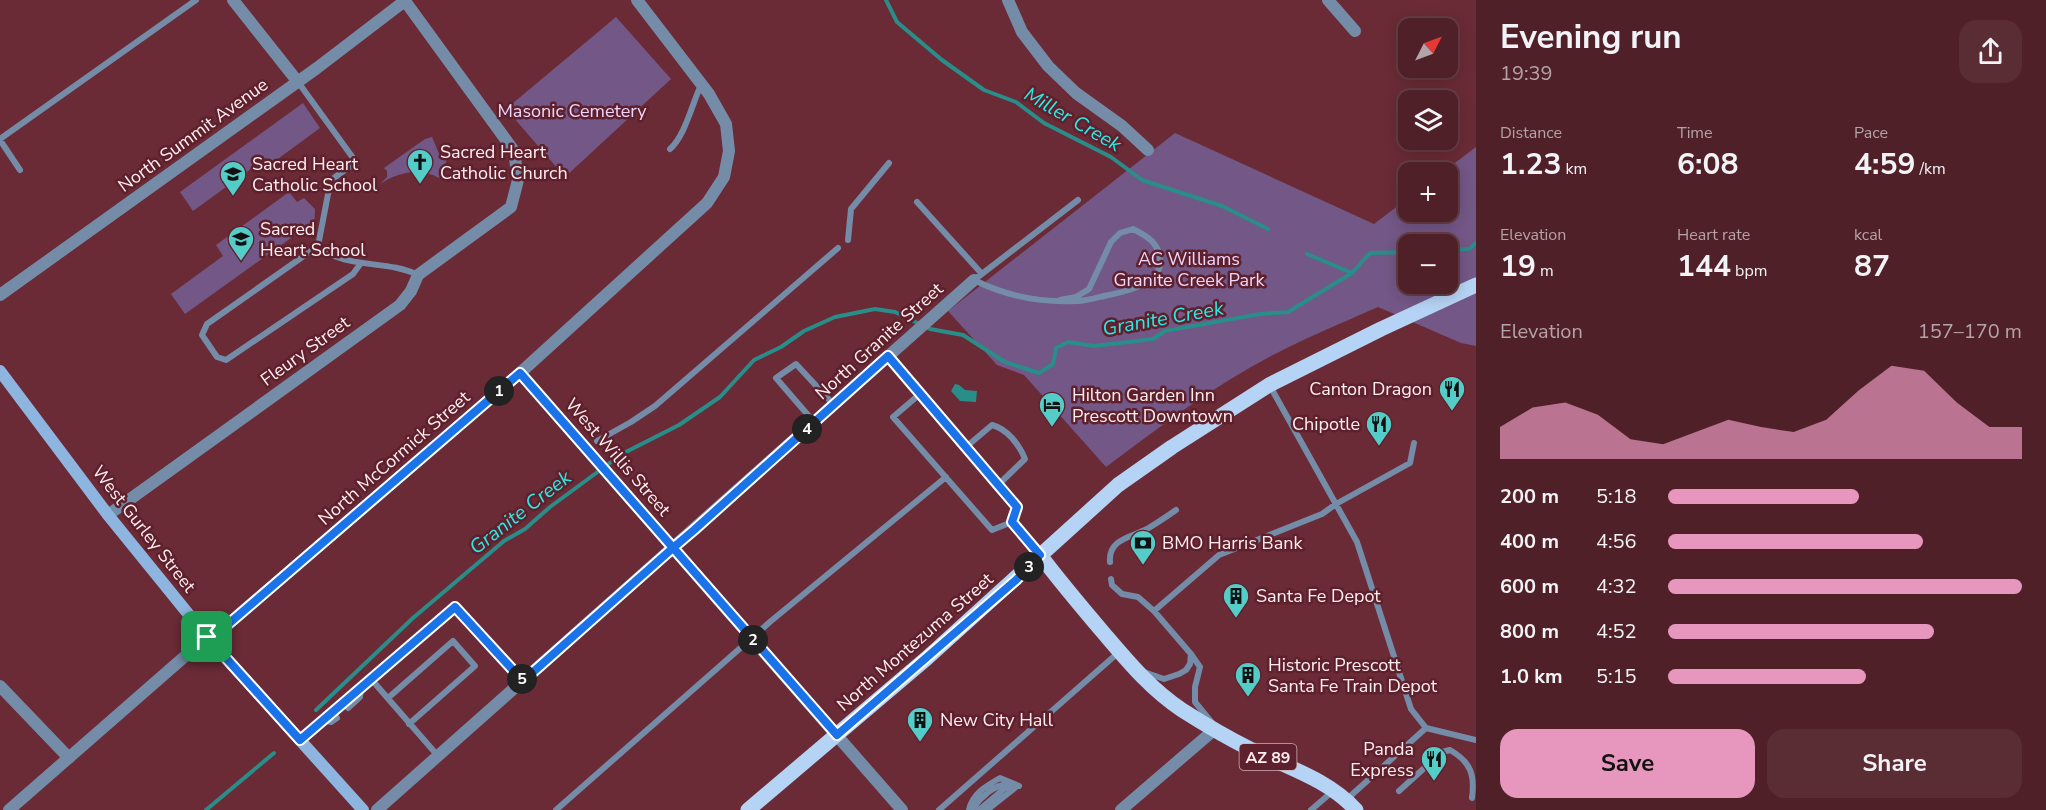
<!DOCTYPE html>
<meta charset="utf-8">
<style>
:root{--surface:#502028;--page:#5a2d34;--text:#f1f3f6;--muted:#b4a3a8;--line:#673e45;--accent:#e797bd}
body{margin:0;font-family:"Nunito Sans",sans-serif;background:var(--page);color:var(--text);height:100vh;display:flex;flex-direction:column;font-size:22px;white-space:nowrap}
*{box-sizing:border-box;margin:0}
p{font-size:20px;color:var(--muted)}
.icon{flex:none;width:33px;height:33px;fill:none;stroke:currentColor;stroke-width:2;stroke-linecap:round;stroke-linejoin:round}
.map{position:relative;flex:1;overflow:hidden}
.drawer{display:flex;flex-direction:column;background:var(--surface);width:570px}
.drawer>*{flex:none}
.needle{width:39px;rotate:48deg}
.buttons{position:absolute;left:1398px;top:18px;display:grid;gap:12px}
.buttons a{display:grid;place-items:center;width:60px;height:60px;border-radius:12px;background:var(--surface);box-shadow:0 3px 15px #0003,0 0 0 2px var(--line);font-size:30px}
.pin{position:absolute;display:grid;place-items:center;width:51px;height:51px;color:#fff;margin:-26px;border-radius:12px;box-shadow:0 3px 9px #0006}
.km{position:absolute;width:30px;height:30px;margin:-15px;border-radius:50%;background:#222;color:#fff;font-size:16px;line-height:30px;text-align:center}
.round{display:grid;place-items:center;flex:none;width:63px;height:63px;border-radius:18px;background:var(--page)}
.summary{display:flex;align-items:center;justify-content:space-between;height:102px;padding:0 24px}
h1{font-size:33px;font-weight:700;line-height:45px}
.figures{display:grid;grid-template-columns:repeat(3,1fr);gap:9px;height:102px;padding:6px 24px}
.figures div{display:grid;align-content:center}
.figures b{font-size:30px;font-weight:700}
.figures small{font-size:16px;font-weight:400}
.figures p{font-size:16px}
.chart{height:168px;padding:12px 24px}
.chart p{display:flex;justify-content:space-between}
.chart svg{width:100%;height:108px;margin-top:6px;fill:var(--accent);opacity:.7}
.primary-button{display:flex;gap:12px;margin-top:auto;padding:12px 24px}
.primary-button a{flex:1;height:69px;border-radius:18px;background:var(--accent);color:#111;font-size:24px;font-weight:700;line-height:69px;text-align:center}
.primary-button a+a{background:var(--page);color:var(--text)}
ul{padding:0 24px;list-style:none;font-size:20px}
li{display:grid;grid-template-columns:96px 72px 1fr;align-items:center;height:45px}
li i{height:15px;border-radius:8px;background:var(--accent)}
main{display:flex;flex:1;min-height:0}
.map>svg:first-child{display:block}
.green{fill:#735786;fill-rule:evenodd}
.water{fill:#298d89}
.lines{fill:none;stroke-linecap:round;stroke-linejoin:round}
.stream{stroke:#298d89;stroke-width:4}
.service{stroke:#748ca8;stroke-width:6}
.minor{stroke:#748ca8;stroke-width:12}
.secondary{stroke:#8eb5e0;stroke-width:12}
.primary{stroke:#b5d3f4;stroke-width:15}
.route-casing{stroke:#fff;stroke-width:12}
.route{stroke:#1a73e8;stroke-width:8}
.labels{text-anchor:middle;stroke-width:5;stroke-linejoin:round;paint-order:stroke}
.shield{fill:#5e202c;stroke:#cfb0b4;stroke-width:1.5}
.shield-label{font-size:16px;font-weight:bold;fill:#ffeeef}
.park-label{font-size:18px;fill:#edd7fd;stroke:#5e202c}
.street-label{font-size:18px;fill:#ffeeef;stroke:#5e202c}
.poi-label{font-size:18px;fill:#ffeeef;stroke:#5e202c;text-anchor:start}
.water-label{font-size:20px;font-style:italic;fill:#28ebe5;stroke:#5e202c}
</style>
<main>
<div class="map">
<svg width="1476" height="810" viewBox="0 0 1476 810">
<rect width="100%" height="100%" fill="#6a2b36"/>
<path class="green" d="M 616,17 L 671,79 L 565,177 L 506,109 Z
M 303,103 L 320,128 L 271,164 L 266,158 L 193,211 L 180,192 Z
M 1175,133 L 1374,224 L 1408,198 L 1408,212 L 1448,212 L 1448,172 L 1443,172 L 1476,147 L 1476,346 L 1461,343 L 1378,307 C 1344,322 1310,336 1277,353 C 1216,384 1161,426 1106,467 L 1024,375 L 997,365 L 948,311 ZM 1408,244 L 1448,244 L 1448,284 L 1408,284 Z
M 432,137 L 440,156 L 445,155 L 447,160 L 439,178 C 420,167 398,172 380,184 L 387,177 L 387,171 L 384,168 L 425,139 Z
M 289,192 L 297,202 L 304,198 L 315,209 L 314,229 L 309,232 L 305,228 L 185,314 L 171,294 L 223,256 L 216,245 Z"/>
<path class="water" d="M 955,384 L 959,385 L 965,390 L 977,391 L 976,402 L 960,401 L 951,391 Z"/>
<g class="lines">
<path class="stream" d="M 886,0 L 897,22 L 942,60 L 984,90 L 1016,102 L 1044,123 L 1111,157 L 1142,180 L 1222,206 L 1268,229
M 1448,250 L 1469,249 L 1476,243
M 1307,254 L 1352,273
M 316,710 L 413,618 L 504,541 L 525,529 L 550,507 L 622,454 L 679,425 L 720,397 L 754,360 L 781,347 L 804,331 L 835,317 L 875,309 L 895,312 L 930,329 L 963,335 L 1005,362 L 1039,373 L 1053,364 L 1056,348 L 1068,342 L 1094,346 L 1153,339 L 1165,331 L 1260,314 L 1288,312 L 1352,273 L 1370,253 L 1408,252
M 206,810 L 274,753"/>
<path class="service" d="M 298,82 L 356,162 L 334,178 L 329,189 L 318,246 L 207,324 L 202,335 L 217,357 L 226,360 L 353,274 L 361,263
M 0,139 L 196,0
M 0,140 L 20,170
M 670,149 C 685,136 692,104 701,85
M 917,202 L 982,274
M 848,240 L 851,209 L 889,163
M 318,246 C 346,270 386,259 418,275
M 1060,300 L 1076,297 L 1089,289 L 1111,242 L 1120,233 L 1133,229 C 1145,235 1156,241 1159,254 C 1168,283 1125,292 1104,296 C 1096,298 1086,301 1077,301 C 1041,303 1006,296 974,280 L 1078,200
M 888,356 L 920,394
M 1270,386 L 1357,542 L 1411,709 L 1426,728 L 1347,799
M 920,394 L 1017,506 L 1012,522 L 992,530 L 893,417 Z
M 814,422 L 776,378 L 796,364 L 834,405
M 597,441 L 631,422 L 655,406 L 838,248
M 966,447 L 992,425 C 1007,429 1019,444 1025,459 L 998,485
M 1012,522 L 1039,554
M 1110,562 C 1108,539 1132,537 1147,529 C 1157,523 1166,517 1176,510
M 1111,579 L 1112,585 L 1122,594 L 1138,597 L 1154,611
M 1144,672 L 1164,679 L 1179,674 L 1186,670 L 1190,664 L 1191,654
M 371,679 L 438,756
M 388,698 L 453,641 L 475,666 L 409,724
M 348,708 L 360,697 L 361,688
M 323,720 L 331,722 L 337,718
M 1213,724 L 1195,702 L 1195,687 L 1200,667 L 1191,654 L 1154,611 L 1219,555 L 1322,514 L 1336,504 L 1410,463 L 1414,443
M 1426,728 L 1476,740
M 300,740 L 455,607 L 523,680
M 1399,791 L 1442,752 L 1450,750 C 1471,762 1475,775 1472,798
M 556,810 L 771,621 L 946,477
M 939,810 L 1119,652
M 969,810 C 972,794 986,786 1000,778 L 1019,786
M 972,810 C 979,799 996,782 1009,785
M 979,810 L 1005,788 L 1012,787
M 987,810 L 1015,788
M 1311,810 L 1333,791"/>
<path class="minor" d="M 233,0 L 298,82
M 1008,0 L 1022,32 L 1048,66 L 1076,93 L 1122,126 L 1148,150
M 1328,0 L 1355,31
M 0,295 L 317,68 L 406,0
M 520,373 L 902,810
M 108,515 L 400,305 L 411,291 L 418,275 L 511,207 L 518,180 L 514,151 L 405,1
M 0,686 L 69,758
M 9,810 L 207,637 L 226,626 L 520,373 L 707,203 L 724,177 L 729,151 L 726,124 L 709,94 L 637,0
M 377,810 L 974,280
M 1121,810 L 1214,730"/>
<path class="secondary" d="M 0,371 L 108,515 L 207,637 L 363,810"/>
<path class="primary" d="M 1040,555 C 1061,583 1084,610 1107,637 C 1130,664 1152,690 1182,710 C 1204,724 1226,737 1250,749 C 1286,767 1328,779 1356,810
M 748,810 L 927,658 L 1118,485 L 1172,447 L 1269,385 L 1381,329 L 1476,285"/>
</g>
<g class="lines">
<g class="route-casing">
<path id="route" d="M 207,637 L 226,626 L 520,373 L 837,735 L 1016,580 L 1040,555 L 1012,522 L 1017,507 L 888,356 L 694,530 L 674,547 L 523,681 L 455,607 L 300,740 L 207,637"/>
</g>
<use href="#route" class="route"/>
</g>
<defs>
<g id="church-pin" transform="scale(1.35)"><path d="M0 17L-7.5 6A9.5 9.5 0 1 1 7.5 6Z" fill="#54cdc8" stroke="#5e202c"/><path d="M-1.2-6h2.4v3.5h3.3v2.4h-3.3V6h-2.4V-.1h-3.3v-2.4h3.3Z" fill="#111"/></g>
<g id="school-pin" transform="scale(1.35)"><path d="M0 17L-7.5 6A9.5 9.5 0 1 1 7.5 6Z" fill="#54cdc8" stroke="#5e202c"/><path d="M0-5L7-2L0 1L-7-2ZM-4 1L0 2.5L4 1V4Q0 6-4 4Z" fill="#111"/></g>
<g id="restaurant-pin" transform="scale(1.35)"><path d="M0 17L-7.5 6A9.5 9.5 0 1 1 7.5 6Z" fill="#54cdc8" stroke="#5e202c"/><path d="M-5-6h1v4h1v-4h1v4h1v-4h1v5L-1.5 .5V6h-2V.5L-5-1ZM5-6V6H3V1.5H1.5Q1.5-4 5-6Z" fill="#111"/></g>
<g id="hotel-pin" transform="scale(1.35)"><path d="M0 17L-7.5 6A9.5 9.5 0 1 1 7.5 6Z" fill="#54cdc8" stroke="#5e202c"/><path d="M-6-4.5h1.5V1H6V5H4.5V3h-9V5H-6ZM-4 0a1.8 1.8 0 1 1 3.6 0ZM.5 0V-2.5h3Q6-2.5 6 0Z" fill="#111"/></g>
<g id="bank-pin" transform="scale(1.35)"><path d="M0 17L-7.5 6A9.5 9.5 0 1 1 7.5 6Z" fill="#54cdc8" stroke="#5e202c"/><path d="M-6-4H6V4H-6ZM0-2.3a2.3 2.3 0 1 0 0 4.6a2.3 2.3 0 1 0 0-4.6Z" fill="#111"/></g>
<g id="building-pin" transform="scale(1.35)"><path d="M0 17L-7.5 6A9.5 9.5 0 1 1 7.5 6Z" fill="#54cdc8" stroke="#5e202c"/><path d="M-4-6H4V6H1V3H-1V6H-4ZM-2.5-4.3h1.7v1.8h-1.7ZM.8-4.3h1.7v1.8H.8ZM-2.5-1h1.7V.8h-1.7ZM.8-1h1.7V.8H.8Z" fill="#111"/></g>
</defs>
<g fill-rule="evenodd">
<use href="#church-pin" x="420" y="162"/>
<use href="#school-pin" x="233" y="174"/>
<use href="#school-pin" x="241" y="239"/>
<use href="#restaurant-pin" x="1452" y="389"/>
<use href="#hotel-pin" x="1052" y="405"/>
<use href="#restaurant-pin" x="1379" y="424"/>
<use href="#bank-pin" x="1143" y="543"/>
<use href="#building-pin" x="1236" y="596"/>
<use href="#building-pin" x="1248" y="675"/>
<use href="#building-pin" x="920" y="720"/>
<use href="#restaurant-pin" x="1434" y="759"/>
</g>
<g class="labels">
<rect class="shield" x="1239.5" y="744" width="57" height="26" rx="4.5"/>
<g class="shield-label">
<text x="1268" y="763">AZ 89</text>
</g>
<g class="park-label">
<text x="572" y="117">Masonic Cemetery</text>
<text x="1189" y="265">AC Williams<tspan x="1189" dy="21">Granite Creek Park</tspan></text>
</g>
<g class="street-label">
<text transform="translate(193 135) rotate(-36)" y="6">North Summit Avenue</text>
<text transform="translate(879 341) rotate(-42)" y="6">North Granite Street</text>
<text transform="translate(305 351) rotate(-36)" y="6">Fleury Street</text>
<text transform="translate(618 457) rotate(49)" y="6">West Willis Street</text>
<text transform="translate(394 458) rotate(-41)" y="6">North McCormick Street</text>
<text transform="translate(144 529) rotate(52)" y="6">West Gurley Street</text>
<text transform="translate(915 642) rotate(-41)" y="6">North Montezuma Street</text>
</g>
<g class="poi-label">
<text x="440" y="158">Sacred Heart<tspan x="440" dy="21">Catholic Church</tspan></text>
<text x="252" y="170">Sacred Heart<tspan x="252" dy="21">Catholic School</tspan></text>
<text x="260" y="235">Sacred<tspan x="260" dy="21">Heart School</tspan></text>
<text x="1432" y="395" text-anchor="end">Canton Dragon</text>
<text x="1072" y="401">Hilton Garden Inn<tspan x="1072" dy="21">Prescott Downtown</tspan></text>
<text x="1360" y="430" text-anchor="end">Chipotle</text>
<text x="1162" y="549">BMO Harris Bank</text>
<text x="1256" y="602">Santa Fe Depot</text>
<text x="1268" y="671">Historic Prescott<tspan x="1268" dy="21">Santa Fe Train Depot</tspan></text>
<text x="940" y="726">New City Hall</text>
<text x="1414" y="755" text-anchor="end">Panda<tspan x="1414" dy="21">Express</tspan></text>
</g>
<g class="water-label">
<text transform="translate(1073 119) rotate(30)" y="7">Miller Creek</text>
<text transform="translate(1163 318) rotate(-10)" y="7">Granite Creek</text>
<text transform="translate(520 512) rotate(-38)" y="7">Granite Creek</text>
</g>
</g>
</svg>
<div class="buttons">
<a><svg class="needle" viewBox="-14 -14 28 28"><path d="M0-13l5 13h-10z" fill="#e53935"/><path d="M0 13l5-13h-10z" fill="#b4a3a8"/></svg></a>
<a><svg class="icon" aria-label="layers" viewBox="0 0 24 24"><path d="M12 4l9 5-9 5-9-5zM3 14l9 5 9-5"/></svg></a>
<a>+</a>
<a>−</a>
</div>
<div class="pin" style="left:207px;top:637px;background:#1e9e55"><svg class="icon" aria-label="arrive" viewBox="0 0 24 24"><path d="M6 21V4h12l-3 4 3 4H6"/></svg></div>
<b class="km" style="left:499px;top:391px">1</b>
<b class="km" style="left:753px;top:640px">2</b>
<b class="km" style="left:1029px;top:567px">3</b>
<b class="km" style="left:807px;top:429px">4</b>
<b class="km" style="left:522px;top:679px">5</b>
</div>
<section class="drawer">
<div class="summary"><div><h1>Evening run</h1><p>19:39</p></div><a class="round"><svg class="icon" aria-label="share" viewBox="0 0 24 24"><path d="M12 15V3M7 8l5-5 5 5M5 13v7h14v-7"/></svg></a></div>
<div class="figures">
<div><p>Distance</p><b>1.23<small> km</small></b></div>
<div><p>Time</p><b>6:08</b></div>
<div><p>Pace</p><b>4:59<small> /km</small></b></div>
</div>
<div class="figures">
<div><p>Elevation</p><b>19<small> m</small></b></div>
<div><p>Heart rate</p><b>144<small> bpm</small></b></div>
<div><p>kcal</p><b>87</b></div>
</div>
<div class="chart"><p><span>Elevation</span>157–170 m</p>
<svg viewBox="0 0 160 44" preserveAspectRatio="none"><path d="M0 44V31L10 23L20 21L30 26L40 36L50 38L60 33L70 28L80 31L90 33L100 28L110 16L120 6L130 8L140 21L150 31L160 31V44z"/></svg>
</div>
<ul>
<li><b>200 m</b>5:18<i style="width:54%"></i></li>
<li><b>400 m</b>4:56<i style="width:72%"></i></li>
<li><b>600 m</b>4:32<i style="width:100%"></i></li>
<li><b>800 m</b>4:52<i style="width:75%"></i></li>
<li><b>1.0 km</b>5:15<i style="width:56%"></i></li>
</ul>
<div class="primary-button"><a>Save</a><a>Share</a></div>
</section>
</main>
